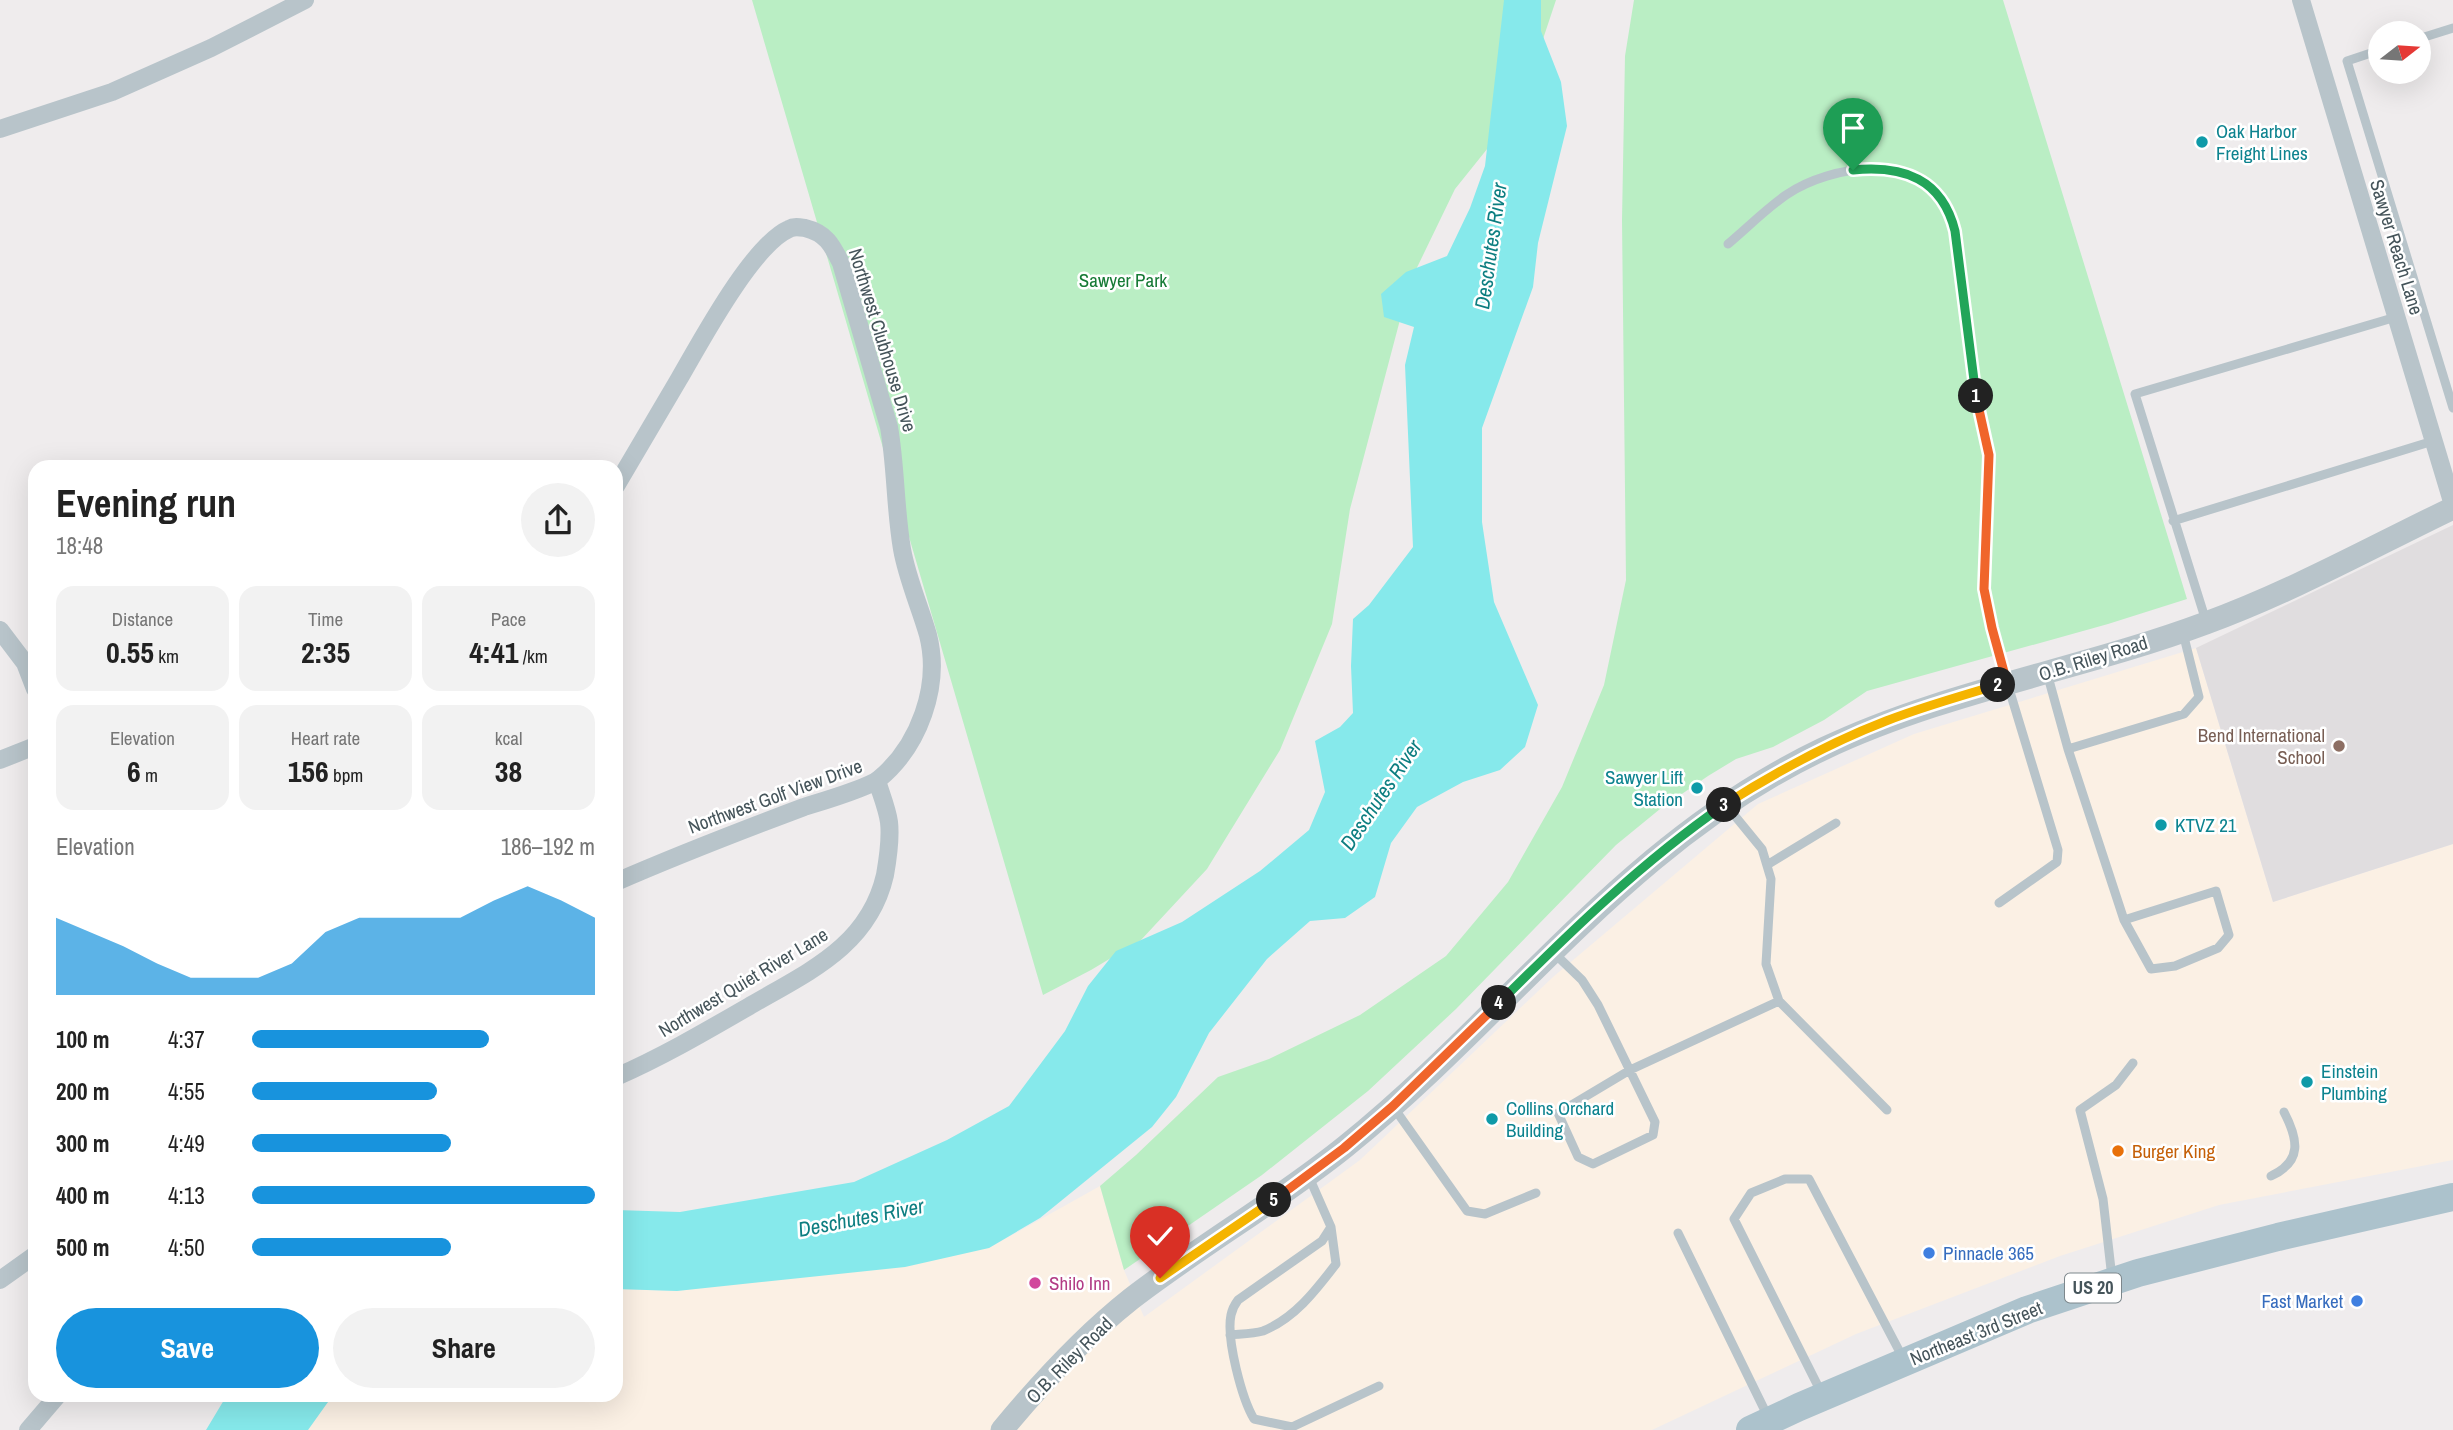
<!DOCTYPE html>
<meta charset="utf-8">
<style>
:root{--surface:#fff;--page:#f2f2f2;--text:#222;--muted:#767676;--accent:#1893dd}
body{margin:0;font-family:"Archivo Narrow",sans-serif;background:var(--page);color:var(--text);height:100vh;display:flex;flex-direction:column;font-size:26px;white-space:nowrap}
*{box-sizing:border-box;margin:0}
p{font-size:23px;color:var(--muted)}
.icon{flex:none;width:38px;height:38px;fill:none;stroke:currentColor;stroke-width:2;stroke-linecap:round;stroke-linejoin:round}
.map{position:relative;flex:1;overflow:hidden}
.details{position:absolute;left:28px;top:460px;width:595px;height:942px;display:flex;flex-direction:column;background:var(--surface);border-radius:21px;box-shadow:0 7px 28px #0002}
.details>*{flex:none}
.needle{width:46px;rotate:73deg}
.buttons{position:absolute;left:2368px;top:21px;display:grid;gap:14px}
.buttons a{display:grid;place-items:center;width:63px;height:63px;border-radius:50%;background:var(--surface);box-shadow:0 7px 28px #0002;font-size:35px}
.pin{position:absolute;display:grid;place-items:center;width:60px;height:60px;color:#fff;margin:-72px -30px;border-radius:50% 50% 50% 0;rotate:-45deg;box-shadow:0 0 7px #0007}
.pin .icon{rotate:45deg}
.km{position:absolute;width:35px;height:35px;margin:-18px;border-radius:50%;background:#222;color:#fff;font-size:19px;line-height:35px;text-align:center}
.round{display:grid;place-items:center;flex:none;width:74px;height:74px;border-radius:37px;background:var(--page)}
.summary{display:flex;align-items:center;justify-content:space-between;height:119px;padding:0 28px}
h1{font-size:38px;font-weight:700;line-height:52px}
.figures{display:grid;grid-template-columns:repeat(3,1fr);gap:10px;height:119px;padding:7px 28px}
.figures div{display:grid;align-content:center;border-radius:18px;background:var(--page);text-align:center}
.figures b{font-size:30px;font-weight:700}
.figures small{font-size:19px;font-weight:400}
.figures p{font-size:19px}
.chart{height:196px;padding:14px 28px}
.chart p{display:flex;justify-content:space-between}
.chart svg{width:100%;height:126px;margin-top:7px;fill:var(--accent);opacity:.7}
.action{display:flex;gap:14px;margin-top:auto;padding:14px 28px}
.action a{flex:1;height:80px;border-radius:42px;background:var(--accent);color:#fff;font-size:28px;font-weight:700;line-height:80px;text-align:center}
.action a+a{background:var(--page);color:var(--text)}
ul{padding:0 28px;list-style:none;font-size:23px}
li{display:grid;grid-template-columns:112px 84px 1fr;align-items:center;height:52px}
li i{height:18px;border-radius:9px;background:var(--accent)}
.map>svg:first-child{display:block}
.commercial{fill:#fbf0e4}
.education{fill:#e0dddf}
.green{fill:#baeec4}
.water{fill:#86e9eb}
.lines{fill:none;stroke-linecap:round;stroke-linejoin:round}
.service{stroke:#b8c4ca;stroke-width:9}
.minor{stroke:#b8c4ca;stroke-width:18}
.tertiary{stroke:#b8c4ca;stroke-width:23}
.primary{stroke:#acc2cc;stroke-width:28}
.split-1-casing{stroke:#fff;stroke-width:14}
.split-2-casing{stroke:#fff;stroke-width:14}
.split-3-casing{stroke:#fff;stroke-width:14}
.split-4-casing{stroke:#fff;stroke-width:14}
.split-5-casing{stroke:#fff;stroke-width:14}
.split-6-casing{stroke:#fff;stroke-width:14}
.split-1{stroke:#22a559;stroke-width:9}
.split-2{stroke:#f0652b;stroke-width:9}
.split-3{stroke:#f5b400;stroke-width:9}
.split-4{stroke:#22a559;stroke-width:9}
.split-5{stroke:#f0652b;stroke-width:9}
.split-6{stroke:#f5b400;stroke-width:9}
.culture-dot{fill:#0f9aa8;stroke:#fff;stroke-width:2.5}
.education-dot{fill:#8d6e63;stroke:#fff;stroke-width:2.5}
.food-dot{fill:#e8710a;stroke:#fff;stroke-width:2.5}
.shop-dot{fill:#3f7fe0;stroke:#fff;stroke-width:2.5}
.hotel-dot{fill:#d1479c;stroke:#fff;stroke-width:2.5}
.labels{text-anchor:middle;stroke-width:5;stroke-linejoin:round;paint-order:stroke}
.shield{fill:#fff;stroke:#7d878c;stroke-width:2}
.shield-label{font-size:18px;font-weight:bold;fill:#45545a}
.culture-label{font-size:19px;fill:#0d838f;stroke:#fff;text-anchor:start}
.street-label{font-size:19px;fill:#45545a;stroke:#fff}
.park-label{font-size:19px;fill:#167a35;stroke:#fff}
.education-label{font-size:19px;fill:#785e54;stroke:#fff;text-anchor:end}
.food-label{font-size:19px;fill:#c56008;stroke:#fff;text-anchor:start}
.shop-label{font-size:19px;fill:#366cbe;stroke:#fff;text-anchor:start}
.hotel-label{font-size:19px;fill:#b23c85;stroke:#fff;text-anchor:start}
.water-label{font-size:21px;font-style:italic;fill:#0d7e81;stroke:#fff}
</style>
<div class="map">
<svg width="2453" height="1430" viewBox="0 0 2453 1430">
<rect width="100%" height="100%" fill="#efeced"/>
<path class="commercial" d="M 2196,648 L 2273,902 L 2453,844 L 2453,1160 L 2219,1205 L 2060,1256 L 1856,1334 L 1652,1430 L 308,1430 L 333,1395 L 616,1395 L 616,1289 L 677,1291 L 989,1248 L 1100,1186 L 1124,1270 L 1144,1317 L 1360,1160 L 1553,977 L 1758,804 L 1914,734 Z"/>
<path class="education" d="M 2453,525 L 2453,844 L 2273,902 L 2196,648 Z"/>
<path class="green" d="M 752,0 L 1556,0 L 1520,108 L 1455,189 L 1410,282 L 1350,509 L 1332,624 L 1280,750 L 1207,869 L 1141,940 L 1091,970 L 1043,995 Z
M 1634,0 L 2003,0 L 2187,599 L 2108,624 L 1867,691 L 1824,720 L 1773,747 L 1736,759 L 1708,776 L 1660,809 L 1616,845 L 1456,1009 L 1368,1091 L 1262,1175 L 1124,1270 L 1100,1186 L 1136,1155 L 1218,1077 L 1269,1059 L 1360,1015 L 1446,956 L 1508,882 L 1562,787 L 1604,685 L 1626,580 L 1622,220 L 1625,56 Z"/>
<path class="water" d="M 1504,0 L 1541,0 L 1541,31 L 1561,82 L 1567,126 L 1538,243 L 1533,287 L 1482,428 L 1482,522 L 1494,602 L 1538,705 L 1525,747 L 1500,770 L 1463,782 L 1417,807 L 1391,843 L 1375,897 L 1345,918 L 1310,921 L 1267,959 L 1209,1033 L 1176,1097 L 1152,1127 L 1040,1218 L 989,1248 L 905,1267 L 677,1291 L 616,1289 L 616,1210 L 680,1212 L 854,1182 L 947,1140 L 1009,1106 L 1065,1031 L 1088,986 L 1116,951 L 1182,922 L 1260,871 L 1309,830 L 1325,792 L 1315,741 L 1340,727 L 1353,713 L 1351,666 L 1353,619 L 1369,605 L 1413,547 L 1405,365 L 1414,327 L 1384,317 L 1381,294 L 1406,272 L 1447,256 L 1470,208 L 1485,166 Z
M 227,1395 L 333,1395 L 308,1430 L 206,1430 Z"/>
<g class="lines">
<path class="service" d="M 2418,39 L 2453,28
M 2380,50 L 2347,61 L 2453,408
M 1728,244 C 1747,228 1766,209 1786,195 C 1831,164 1921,152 1950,210 C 1953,216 1954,224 1955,231 L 1974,385 L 1989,455 L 1985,589 L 2000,659 L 2058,850 L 2057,862 L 1999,903
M 2173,521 L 2433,441
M 2206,621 L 2135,394 L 2396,317
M 2047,673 L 2068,749 L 2124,920 L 2151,969 L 2175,966 L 2218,948 L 2229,935 L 2216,891 L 2124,920
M 2068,749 L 2184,714 L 2199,697 L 2183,633
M 1726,805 L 1762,849 L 1771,879 L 1766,964 L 1779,1001 L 1887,1110
M 1767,865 L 1836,823
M 1553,952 L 1582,980 L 1598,1005 L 1655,1122 L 1653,1135 L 1593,1164 L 1578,1157 L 1558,1113 L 1630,1070 L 1779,1001
M 1394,1108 L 1467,1211 L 1485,1214 L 1536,1193
M 2271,1176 C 2303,1161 2298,1139 2284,1112
M 1331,1227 L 1322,1241 L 1238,1300 C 1235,1304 1232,1310 1231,1315 C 1226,1339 1242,1399 1254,1419 L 1292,1427 L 1379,1386
M 1678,1233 L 1769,1419
M 2112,1278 L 2103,1199 L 2080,1110 L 2116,1085 L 2133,1063
M 1230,1335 C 1240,1334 1253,1334 1263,1331 C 1295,1318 1316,1290 1336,1264 L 1331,1227 L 1309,1177
M 1822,1394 L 1734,1219 L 1751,1193 L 1785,1179 L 1809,1179 L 1904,1360"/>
<path class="minor" d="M 2301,0 L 2453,505
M 0,129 L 112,92 L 211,48 L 305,0
M 616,486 C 637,450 658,415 679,379 C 700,343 752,245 789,229 C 794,226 799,227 805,228 C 826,233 832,245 841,263 L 889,427 C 896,467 895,508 902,549 C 907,578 920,607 928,635 C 941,686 919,746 879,779 C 868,788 820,802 804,807 C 740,831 678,855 616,882
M 0,630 L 25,663 L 35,689
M 0,760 L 35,746
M 616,1077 C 664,1056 708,1030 753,1004 C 810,971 869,945 885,875 C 888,858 891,839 889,822 C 887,808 881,794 877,781
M 0,1280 L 35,1255
M 28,1430 L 58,1395"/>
<path class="tertiary" d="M 1002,1430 C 1041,1383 1083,1337 1131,1299 C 1201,1245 1278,1201 1346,1146 C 1511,1013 1625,843 1823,749 C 1945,691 2080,670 2206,623 C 2291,592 2372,547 2453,508"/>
<path class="primary" d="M 1750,1430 L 1799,1407 L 2027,1310 L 2138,1273 L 2278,1237 L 2453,1197"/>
</g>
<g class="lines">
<g class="split-1-casing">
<path id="split-1" d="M 1853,170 C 1904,165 1942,179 1955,231 L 1976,396"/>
</g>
<g class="split-2-casing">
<path id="split-2" d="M 1976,396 L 1989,455 L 1984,589 L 1992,628 L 2007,683 L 1998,685"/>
</g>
<g class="split-3-casing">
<path id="split-3" d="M 1724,805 C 1776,772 1829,743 1886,721 C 1922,707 1960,696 1998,685"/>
</g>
<g class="split-4-casing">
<path id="split-4" d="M 1499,1003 C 1570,932 1642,862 1724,805"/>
</g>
<g class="split-5-casing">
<path id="split-5" d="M 1274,1200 L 1344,1148 L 1393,1106 L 1499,1003"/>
</g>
<g class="split-6-casing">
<path id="split-6" d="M 1160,1278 L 1274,1200"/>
</g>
<use href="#split-1" class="split-1"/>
<use href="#split-2" class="split-2"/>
<use href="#split-3" class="split-3"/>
<use href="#split-4" class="split-4"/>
<use href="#split-5" class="split-5"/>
<use href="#split-6" class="split-6"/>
</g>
<g class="culture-dot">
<circle cx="2202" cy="142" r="7"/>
<circle cx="1697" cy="788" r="7"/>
<circle cx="2161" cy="825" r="7"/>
<circle cx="2307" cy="1082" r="7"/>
<circle cx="1492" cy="1119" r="7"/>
</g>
<circle class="education-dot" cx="2339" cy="746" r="7"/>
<circle class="food-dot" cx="2118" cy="1151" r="7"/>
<g class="shop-dot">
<circle cx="1929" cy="1253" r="7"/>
<circle cx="2357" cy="1301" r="7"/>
</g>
<circle class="hotel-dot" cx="1035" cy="1283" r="7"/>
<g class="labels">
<rect class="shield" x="2065" y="1273.5" width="56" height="29" rx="5"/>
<g class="shield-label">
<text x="2093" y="1294">US 20</text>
</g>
<g class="culture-label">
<text x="2216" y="138">Oak Harbor<tspan x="2216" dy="22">Freight Lines</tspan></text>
<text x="1683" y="784" text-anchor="end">Sawyer Lift<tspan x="1683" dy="22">Station</tspan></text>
<text x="2175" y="832">KTVZ 21</text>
<text x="2321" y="1078">Einstein<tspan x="2321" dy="22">Plumbing</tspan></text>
<text x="1506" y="1115">Collins Orchard<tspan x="1506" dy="22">Building</tspan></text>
</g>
<g class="street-label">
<text transform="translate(2397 247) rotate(73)" y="7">Sawyer Reach Lane</text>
<text transform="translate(883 340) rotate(73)" y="7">Northwest Clubhouse Drive</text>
<text transform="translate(2093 658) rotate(-17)" y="7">O.B. Riley Road</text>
<text transform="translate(775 796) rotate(-20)" y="7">Northwest Golf View Drive</text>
<text transform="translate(743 982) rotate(-31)" y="7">Northwest Quiet River Lane</text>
<text transform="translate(1976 1333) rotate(-22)" y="7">Northeast 3rd Street</text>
<text transform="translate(1069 1360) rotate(-45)" y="7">O.B. Riley Road</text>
</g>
<g class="park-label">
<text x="1123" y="287">Sawyer Park</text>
</g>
<g class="education-label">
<text x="2325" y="742">Bend International<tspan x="2325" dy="22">School</tspan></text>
</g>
<g class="food-label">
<text x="2132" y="1158">Burger King</text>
</g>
<g class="shop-label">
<text x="1943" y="1260">Pinnacle 365</text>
<text x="2343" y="1308" text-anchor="end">Fast Market</text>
</g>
<g class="hotel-label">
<text x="1049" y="1290">Shilo Inn</text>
</g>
<g class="water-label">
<text transform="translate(1491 246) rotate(-82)" y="7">Deschutes River</text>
<text transform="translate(1381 795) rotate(-56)" y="7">Deschutes River</text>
<text transform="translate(861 1218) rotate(-11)" y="7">Deschutes River</text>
</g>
</g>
</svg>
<div class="buttons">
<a><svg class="needle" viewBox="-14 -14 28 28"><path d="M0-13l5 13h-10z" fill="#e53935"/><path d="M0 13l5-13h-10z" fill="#767676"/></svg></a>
</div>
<div class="pin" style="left:1853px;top:170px;background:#1e9e55"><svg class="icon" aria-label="arrive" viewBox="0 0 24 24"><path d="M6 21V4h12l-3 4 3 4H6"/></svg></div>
<div class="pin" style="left:1160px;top:1278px;background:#d93025"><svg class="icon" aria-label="check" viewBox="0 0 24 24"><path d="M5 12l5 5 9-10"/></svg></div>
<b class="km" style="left:1976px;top:396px">1</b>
<b class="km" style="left:1998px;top:685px">2</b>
<b class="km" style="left:1724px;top:805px">3</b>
<b class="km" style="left:1499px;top:1003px">4</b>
<b class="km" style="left:1274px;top:1200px">5</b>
<section class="details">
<div class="summary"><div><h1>Evening run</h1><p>18:48</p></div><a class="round"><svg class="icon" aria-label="share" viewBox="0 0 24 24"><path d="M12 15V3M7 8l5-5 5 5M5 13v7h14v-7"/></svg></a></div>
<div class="figures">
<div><p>Distance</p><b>0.55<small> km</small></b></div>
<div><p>Time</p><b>2:35</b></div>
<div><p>Pace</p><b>4:41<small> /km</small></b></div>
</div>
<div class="figures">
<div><p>Elevation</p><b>6<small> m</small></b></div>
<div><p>Heart rate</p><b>156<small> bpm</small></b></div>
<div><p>kcal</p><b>38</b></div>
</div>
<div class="chart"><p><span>Elevation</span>186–192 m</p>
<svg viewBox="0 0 160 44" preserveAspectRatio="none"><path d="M0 44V17L10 22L20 27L30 33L40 38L50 38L60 38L70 33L80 22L90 17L100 17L110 17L120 17L130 11L140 6L150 11L160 17V44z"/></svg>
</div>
<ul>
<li><b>100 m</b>4:37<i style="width:69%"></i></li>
<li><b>200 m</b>4:55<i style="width:54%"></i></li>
<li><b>300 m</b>4:49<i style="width:58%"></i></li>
<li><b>400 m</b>4:13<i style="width:100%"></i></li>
<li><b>500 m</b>4:50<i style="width:58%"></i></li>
</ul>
<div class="action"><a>Save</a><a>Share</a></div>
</section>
</div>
